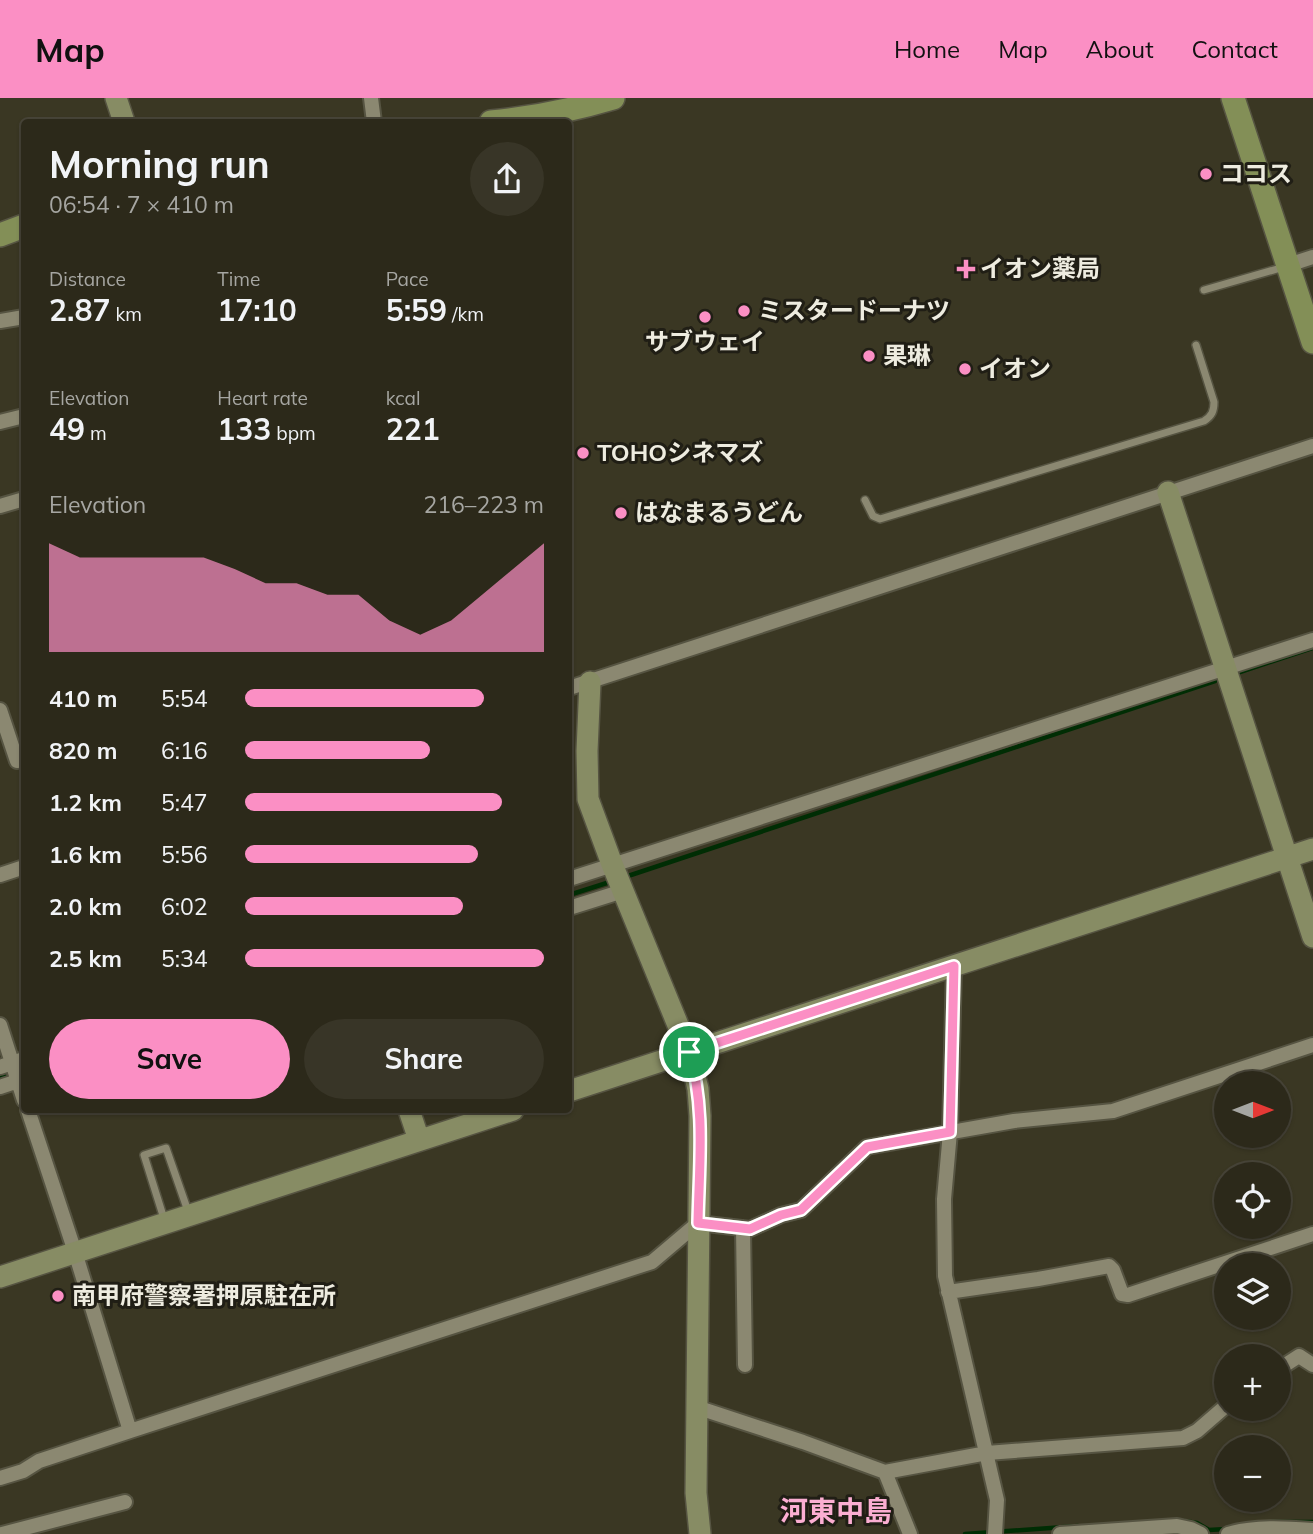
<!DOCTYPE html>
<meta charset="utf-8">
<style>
:root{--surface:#2c291a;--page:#383527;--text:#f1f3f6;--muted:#a6a6a2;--line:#484539;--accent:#fb8fc4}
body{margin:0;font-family:Mulish,"Noto Sans JP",sans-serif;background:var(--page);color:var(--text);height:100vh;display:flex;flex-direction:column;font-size:26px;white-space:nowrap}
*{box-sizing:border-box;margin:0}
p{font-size:23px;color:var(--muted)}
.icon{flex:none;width:38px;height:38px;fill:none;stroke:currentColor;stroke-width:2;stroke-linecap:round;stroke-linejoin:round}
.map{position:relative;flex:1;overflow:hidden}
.panel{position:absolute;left:21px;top:21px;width:551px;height:994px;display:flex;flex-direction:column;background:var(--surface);border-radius:7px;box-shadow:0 2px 5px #0004,0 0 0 2px var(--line)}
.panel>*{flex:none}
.needle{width:46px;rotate:90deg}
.tools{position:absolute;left:1214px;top:973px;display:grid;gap:14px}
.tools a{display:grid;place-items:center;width:77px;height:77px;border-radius:50%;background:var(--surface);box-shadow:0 2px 5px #0004,0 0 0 2px var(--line);font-size:35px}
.pin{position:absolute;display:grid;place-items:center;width:60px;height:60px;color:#fff;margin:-30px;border:4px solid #fff;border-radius:50%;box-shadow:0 2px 7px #0007}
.round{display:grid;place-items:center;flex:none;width:74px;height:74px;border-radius:37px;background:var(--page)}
.summary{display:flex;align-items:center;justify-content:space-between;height:119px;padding:0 28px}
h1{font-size:38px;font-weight:700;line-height:52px}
.stats{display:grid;grid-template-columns:repeat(3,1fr);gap:10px;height:119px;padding:7px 28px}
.stats div{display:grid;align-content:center}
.stats b{font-size:30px;font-weight:700}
.stats small{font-size:19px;font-weight:400}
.stats p{font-size:19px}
.chart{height:196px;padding:14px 28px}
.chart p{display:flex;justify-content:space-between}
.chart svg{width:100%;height:126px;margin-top:7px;fill:var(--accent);opacity:.7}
.primary-button{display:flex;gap:14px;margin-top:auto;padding:14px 28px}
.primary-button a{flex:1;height:80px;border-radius:42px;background:var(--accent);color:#111;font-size:28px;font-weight:700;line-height:80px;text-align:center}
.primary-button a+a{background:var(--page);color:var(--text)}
ul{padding:0 28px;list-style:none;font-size:23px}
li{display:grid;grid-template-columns:112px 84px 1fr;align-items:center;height:52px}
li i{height:18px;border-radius:9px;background:var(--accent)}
header{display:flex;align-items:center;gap:42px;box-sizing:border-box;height:98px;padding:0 35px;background:var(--accent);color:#111}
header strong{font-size:33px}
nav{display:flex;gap:38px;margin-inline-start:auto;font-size:24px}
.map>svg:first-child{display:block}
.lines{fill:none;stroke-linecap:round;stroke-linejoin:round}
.stream{stroke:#002d04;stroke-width:4.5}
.lane-casing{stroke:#565442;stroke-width:10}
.street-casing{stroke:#565442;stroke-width:18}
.secondary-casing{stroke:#565442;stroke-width:24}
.primary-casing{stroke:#565442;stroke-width:26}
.lane{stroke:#8b8871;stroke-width:7}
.street{stroke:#8b8871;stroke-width:14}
.secondary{stroke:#878c64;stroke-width:21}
.primary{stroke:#838f57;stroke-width:23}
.route-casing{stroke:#fff;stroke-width:14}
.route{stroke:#fb8fc4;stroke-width:9}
.poi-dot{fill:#fb8fc4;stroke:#201e15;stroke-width:2.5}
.labels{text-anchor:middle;stroke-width:6;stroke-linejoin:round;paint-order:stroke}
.poi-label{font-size:24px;font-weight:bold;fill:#eeece0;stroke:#201e15;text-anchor:start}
.quarter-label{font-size:28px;font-weight:bold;fill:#fbaed2;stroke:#201e15}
</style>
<header>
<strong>Map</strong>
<nav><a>Home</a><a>Map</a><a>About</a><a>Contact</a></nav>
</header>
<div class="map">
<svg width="1313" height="1436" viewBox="0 0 1313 1436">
<rect width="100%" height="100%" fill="#3a3723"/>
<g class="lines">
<path class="stream" d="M 1240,574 L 1313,550
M 625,779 L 1215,583
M 569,797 L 613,783
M 0,980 L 4,978
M 1184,1423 L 1197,1425 L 1209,1432 L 1226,1431
M 1272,1424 L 1313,1424
M 965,1436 L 1078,1428"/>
<g class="lane-casing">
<path id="lane" d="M 1204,192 L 1284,169
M 865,402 L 873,418 L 880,421 L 1204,323 C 1212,318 1214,313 1214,304 L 1196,247
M 165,1124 L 144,1057 L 166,1050 L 189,1116"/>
</g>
<g class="street-casing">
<path id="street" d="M 371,0 L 374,24
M 1288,167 L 1313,159
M 0,223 L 24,219
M 0,324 L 24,318
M 0,408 L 24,401
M 569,590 L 1313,348
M 0,612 L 17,663 L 24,660
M 0,777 L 24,769
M 569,781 L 1313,542
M 569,810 L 623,793
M 954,868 L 950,1034 L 944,1101 L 945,1178 L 997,1402 L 995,1436
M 0,927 L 24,1002
M 0,969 L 24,961
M 0,989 L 24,981
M 743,1130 L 745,1267
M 948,1194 L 1038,1181 L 1109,1168 L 1113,1172 L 1122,1196 L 1128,1197 L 1313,1136
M 1279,1271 L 1299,1258 L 1313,1267
M 696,1309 L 803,1344 L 885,1374 L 987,1355 L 1183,1340 L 1197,1333 L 1227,1307
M 130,1333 L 652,1164 L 698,1125 L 750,1131 L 781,1117 L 801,1112 L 867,1049 L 1014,1023 L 1113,1013 L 1313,947
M 885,1374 L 910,1436
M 0,1380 L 23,1373 L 39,1363 L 130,1333 L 75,1154 L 28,1012
M 2,1436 L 125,1404
M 1060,1436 L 1177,1428 L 1191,1431 L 1201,1436
M 1228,1436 C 1254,1428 1285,1430 1313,1432"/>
</g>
<g class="secondary-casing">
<path id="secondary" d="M 116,0 L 124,24
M 1168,394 L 1313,839
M 590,584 L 587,653 L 588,701 L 612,766 L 689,954 L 698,991 L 700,1018 L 696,1395 L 700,1436
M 569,993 L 1313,751
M 409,1012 L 419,1042
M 0,1179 L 513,1012"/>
</g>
<g class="primary-casing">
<path id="primary" d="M 1233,0 L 1313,244
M 491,24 C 532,20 573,12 613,0
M 0,137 L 24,128"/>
</g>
<use href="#lane" class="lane"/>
<use href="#street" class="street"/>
<use href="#secondary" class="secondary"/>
<use href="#primary" class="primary"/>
</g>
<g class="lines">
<g class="route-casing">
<path id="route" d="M 954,868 L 950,1034 L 867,1049 L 801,1112 L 781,1117 L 750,1131 L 698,1125 C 699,1068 706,1009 689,954 Z"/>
</g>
<use href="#route" class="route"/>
</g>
<g class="poi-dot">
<circle cx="1206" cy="76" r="7"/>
<path d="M962.5 160.5h7v7h7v7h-7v7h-7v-7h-7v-7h7z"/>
<circle cx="744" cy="213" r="7"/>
<circle cx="705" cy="219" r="7"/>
<circle cx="869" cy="258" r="7"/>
<circle cx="965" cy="271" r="7"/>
<circle cx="583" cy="355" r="7"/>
<circle cx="621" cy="415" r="7"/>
<circle cx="58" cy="1198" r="7"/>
</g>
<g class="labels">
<g class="poi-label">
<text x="1220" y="84">ココス</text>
<text x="980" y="179">イオン薬局</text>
<text x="758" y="221">ミスタードーナツ</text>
<text x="705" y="252" text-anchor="middle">サブウェイ</text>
<text x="883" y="266">果琳</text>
<text x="979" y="279">イオン</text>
<text x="597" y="363">TOHOシネマズ</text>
<text x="635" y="423">はなまるうどん</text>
<text x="72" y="1206">南甲府警察署押原駐在所</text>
</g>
<g class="quarter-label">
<text x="836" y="1423">河東中島</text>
</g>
</g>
</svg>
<div class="tools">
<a><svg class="needle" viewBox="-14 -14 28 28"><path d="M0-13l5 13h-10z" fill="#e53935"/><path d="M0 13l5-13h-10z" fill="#a6a6a2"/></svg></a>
<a><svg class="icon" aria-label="locate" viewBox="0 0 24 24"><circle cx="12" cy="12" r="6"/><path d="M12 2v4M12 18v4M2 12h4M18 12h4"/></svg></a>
<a><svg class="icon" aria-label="layers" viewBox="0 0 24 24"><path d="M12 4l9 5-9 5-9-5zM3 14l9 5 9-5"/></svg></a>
<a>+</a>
<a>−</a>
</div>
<div class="pin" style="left:689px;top:954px;background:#1e9e55"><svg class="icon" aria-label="arrive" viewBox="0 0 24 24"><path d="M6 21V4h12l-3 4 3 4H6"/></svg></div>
<section class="panel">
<div class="summary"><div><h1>Morning run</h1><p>06:54 · 7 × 410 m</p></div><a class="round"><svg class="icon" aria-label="share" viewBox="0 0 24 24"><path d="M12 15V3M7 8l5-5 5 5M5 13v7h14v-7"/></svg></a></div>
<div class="stats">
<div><p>Distance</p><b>2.87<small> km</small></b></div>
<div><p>Time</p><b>17:10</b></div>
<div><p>Pace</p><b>5:59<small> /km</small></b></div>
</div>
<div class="stats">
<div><p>Elevation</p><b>49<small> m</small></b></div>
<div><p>Heart rate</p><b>133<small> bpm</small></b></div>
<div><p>kcal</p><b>221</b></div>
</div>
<div class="chart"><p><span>Elevation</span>216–223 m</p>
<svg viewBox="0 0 160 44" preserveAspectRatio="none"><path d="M0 44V6L10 11L20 11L30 11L40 11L50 11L60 15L70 20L80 20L90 24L100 24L110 33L120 38L130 33L140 24L150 15L160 6V44z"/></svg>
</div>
<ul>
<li><b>410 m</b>5:54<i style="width:80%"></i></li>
<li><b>820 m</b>6:16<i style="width:62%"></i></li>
<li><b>1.2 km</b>5:47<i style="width:86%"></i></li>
<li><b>1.6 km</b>5:56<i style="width:78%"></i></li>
<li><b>2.0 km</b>6:02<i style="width:73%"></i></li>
<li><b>2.5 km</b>5:34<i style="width:100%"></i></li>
</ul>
<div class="primary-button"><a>Save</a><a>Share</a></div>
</section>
</div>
